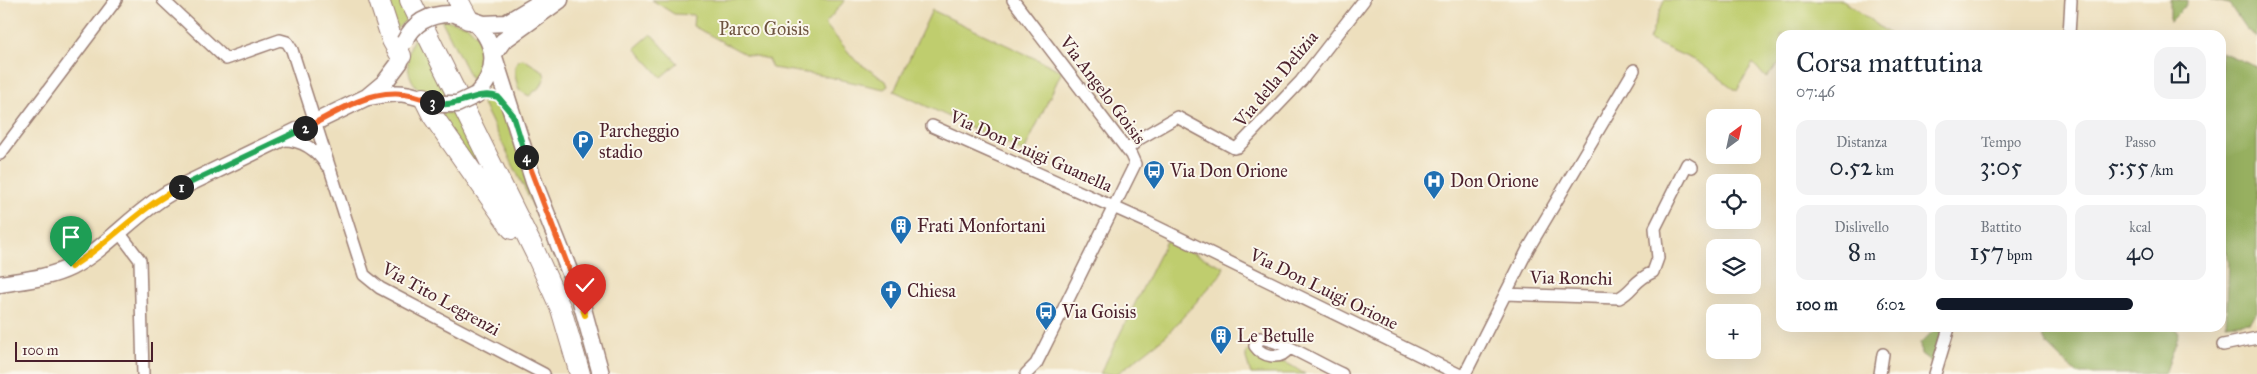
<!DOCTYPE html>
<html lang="it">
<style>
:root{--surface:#fff;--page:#f2f2f3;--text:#1f2937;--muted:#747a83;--accent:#111827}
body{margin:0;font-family:"IM FELL Great Primer",serif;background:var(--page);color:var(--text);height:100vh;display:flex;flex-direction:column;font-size:19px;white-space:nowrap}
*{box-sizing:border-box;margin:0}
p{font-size:16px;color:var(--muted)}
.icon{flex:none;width:28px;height:28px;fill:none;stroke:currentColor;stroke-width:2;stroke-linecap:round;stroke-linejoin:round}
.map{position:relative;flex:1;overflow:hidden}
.sheet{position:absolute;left:1776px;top:30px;width:450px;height:302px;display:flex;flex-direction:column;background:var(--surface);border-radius:15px;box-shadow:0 5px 20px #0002}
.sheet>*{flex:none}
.needle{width:32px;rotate:33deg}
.buttons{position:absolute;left:1706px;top:109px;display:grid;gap:10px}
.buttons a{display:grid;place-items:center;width:55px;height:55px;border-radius:10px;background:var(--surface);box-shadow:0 5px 20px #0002;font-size:25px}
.scale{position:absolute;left:15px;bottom:12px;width:138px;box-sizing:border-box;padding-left:5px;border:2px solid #4a1f2b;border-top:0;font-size:14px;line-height:18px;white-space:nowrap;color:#4a1f2b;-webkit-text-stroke:4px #fbf7ec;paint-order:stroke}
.pin{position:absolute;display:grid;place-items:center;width:42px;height:42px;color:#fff;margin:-51px -21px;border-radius:50% 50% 50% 0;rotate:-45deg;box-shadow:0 0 5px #0007}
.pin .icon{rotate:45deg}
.km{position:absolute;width:25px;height:25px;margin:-12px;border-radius:50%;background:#222;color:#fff;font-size:14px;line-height:25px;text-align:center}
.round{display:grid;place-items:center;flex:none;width:52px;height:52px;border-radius:15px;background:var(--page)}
.summary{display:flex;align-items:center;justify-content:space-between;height:85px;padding:0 20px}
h1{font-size:28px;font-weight:600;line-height:38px}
.metrics{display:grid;grid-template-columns:repeat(3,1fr);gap:8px;height:85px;padding:5px 20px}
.metrics div{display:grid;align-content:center;border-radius:12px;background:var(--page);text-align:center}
.metrics b{font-size:25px;font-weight:600}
.metrics small{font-size:14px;font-weight:400}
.metrics p{font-size:14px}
ul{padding:0 20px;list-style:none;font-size:16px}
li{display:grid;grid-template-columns:80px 60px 1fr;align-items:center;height:38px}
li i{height:12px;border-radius:6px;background:var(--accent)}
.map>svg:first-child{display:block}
.green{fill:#bfcd6e;stroke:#84764c}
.forest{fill:#97b061;stroke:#706846}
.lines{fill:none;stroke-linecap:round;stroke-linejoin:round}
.street-casing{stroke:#9c7f74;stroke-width:14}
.secondary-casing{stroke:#9c7f74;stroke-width:19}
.highway-casing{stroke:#9c7f74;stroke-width:22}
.street{stroke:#fff;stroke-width:11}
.secondary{stroke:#fff;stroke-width:16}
.highway{stroke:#fff;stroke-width:20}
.secondary-bridge-casing{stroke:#9c7f74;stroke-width:19;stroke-linecap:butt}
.secondary-bridge{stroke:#fff;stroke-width:16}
.split-1-casing{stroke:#fff;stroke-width:10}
.split-2-casing{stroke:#fff;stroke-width:10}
.split-3-casing{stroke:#fff;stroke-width:10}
.split-4-casing{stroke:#fff;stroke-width:10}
.split-5-casing{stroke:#fff;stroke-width:10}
.split-6-casing{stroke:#fff;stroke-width:10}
.split-1{stroke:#f5b400;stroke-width:6}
.split-2{stroke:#22a559;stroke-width:6}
.split-3{stroke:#f0652b;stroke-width:6}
.split-4{stroke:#22a559;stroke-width:6}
.split-5{stroke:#f0652b;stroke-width:6}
.split-6{stroke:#f5b400;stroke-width:6}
.labels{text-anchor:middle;stroke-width:4;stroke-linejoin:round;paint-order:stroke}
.park-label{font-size:18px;fill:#6d533f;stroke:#fbf7ec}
.street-label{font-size:18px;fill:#4a1f2b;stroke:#fbf7ec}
.poi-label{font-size:18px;fill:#4a1f2b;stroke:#fbf7ec;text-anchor:start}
</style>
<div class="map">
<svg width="2257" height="374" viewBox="0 0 2257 374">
<rect width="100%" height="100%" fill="#fbf7ec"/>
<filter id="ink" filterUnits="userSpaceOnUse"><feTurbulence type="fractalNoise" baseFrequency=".02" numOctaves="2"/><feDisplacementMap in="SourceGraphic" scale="10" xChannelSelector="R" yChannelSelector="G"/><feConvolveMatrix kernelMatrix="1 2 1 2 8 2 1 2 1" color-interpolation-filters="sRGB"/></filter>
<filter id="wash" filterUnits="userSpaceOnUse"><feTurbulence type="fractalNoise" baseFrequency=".0096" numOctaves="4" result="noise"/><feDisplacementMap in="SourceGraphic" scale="20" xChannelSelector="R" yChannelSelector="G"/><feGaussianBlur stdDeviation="1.12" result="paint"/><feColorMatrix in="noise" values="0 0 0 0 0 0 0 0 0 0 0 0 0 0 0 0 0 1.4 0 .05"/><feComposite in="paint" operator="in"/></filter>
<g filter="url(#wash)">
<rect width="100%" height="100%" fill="#eddfbd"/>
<path class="green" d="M 384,0 L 403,0 L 411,16 L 394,31 Z
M 652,0 L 845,0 L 825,24 L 856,61 L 886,81 L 888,86 L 884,89 L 819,75 L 772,68 L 768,59 L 745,54 L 693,26 L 694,15 L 674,14 Z
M 1664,0 L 1843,0 L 1891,35 L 1781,35 L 1781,61 L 1766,78 L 1753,63 L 1737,91 L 1698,62 L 1649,40 Z
M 932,10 L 1062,71 L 1024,152 L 894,91 Z
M 441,19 L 467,25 L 483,42 L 487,65 L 475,87 Z
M 419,29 L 453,99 C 409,102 396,63 419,29 Z
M 651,34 L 678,63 L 661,77 L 635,48 Z
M 523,59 L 543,71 L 545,77 L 541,86 L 529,96 L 519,90 C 516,80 512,69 518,60 Z
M 486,101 L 498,105 L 503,111 L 541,215 L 538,216 L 482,102 Z
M 437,113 L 461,113 L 516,223 Z
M 1166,241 L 1224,267 L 1221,274 L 1167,335 L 1117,374 L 1100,374 Z
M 1250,350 L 1275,363 C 1286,359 1295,369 1305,374 L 1251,374 L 1246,358 L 1246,352 Z"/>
<path class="forest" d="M 2170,0 L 2188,0 L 2185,7 L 2170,22 Z
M 2211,0 L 2257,0 L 2257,38 L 2246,29 L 2229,4 Z
M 2221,52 L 2257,67 L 2257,313 L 2250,322 L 2226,324 L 2229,262 L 2221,238 Z
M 1936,328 L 1945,328 L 1933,363 L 1921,354 L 1920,344 Z
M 2039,328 L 2176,328 L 2179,334 L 2165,374 L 2077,374 L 2047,345 Z"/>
</g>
<g filter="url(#ink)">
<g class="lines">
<g class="street-casing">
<path id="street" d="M 163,0 L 226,59 L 280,40 L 287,42 L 292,50 L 364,275 L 380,288 L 544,374
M 1013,0 L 1131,155 L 1135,164 L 1051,334 L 1036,364 L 1026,374
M 2069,35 L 2071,0
M 932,126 L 1147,222 L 1458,374
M 281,140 C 301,139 316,149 327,166
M 1127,150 L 1139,139 L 1177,117 L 1234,148 L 1238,147 L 1301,81 L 1364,0
M 0,154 L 116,0
M 118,231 L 140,260 L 143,374
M 1506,294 L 1619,298 C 1633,291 1634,280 1653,272 L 1658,258 L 1655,228 L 1687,164 L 1692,167
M 2223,345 L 2257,338
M 1288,349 C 1280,361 1262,356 1255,346 L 1260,338 C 1286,342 1317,363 1342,374
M 1465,374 L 1528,249 L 1634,70
M 1880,374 L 1883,354
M 1935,374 L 1949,328"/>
</g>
<g class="secondary-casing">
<path id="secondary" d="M 457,15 L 484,24 L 506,23 L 544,0
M 471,20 C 497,40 500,71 476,95
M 493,55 L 503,41 L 560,0
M 494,57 L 534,182 L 580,298 L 601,374
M 369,97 C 397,91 408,92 434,103
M 0,284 C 24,280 49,278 71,267 C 107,248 133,214 169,193 L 367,97 L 385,82 L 400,62"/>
</g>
<g class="highway-casing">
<path id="highway" d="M 379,0 L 392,40 L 401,56
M 410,0 L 535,252 L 561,309 L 580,374
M 458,0 L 468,19
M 424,98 L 433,116 L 512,229"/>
</g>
<use href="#street" class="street"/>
<use href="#secondary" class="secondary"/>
<use href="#highway" class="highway"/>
<g class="secondary-bridge-casing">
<path id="secondary-bridge" d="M 405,41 C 414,22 430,14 450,14
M 437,104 L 457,104 L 476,95"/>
</g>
<use href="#secondary-bridge" class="secondary-bridge"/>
</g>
</g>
<g class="lines" filter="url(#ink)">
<g class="split-1-casing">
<path id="split-1" d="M 71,267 C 110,243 139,207 181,187"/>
</g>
<g class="split-2-casing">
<path id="split-2" d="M 181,187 L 305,128"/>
</g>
<g class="split-3-casing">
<path id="split-3" d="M 305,128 C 348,107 383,79 432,102"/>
</g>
<g class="split-4-casing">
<path id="split-4" d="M 432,102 C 457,111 474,89 498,97 L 513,115 L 526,157"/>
</g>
<g class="split-5-casing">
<path id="split-5" d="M 526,157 L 575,285"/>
</g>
<g class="split-6-casing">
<path id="split-6" d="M 575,285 L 585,315"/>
</g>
<use href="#split-1" class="split-1"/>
<use href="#split-2" class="split-2"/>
<use href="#split-3" class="split-3"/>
<use href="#split-4" class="split-4"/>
<use href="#split-5" class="split-5"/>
<use href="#split-6" class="split-6"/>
</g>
<defs>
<g id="parking-pin" transform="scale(1.125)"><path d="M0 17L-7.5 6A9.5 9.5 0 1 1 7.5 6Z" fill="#1f6fb2" stroke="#fbf7ec"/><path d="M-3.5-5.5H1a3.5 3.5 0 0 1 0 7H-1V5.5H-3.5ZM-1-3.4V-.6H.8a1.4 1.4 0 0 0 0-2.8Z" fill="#fff"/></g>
<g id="bus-pin" transform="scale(1.125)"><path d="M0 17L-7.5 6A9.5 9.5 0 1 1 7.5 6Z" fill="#1f6fb2" stroke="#fbf7ec"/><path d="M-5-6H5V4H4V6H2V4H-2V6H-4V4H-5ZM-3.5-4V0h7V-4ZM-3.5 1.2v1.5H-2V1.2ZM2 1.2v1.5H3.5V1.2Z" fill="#fff"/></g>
<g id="hospital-pin" transform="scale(1.125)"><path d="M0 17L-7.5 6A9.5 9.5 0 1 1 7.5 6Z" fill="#1f6fb2" stroke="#fbf7ec"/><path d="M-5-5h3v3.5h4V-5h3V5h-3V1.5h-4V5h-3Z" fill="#fff"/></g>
<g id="building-pin" transform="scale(1.125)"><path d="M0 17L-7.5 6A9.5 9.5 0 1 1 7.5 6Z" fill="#1f6fb2" stroke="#fbf7ec"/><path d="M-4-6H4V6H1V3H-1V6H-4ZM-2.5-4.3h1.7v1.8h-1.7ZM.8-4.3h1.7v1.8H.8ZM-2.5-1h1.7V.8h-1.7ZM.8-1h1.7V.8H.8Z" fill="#fff"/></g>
<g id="church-pin" transform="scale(1.125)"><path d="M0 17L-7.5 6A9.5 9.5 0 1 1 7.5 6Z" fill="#1f6fb2" stroke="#fbf7ec"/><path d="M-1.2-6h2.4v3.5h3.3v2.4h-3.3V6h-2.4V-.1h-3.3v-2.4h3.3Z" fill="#fff"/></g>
</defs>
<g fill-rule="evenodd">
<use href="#parking-pin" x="583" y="141"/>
<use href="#bus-pin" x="1154" y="171"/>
<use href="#hospital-pin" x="1434" y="181"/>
<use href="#building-pin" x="901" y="226"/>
<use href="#church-pin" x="891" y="291"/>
<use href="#bus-pin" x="1046" y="312"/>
<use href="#building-pin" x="1221" y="336"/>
</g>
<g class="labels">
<g class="park-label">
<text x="764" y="35">Parco Goisis</text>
</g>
<g class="street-label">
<text transform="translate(1276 79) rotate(-50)" y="6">Via della Delizia</text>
<text transform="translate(1103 90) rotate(53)" y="6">Via Angelo Goisis</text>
<text transform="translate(1031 151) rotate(24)" y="6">Via Don Luigi Guanella</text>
<text transform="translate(1571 278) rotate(1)" y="6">Via Ronchi</text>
<text transform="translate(1324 289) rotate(26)" y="6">Via Don Luigi Orione</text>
<text transform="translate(441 299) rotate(29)" y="6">Via Tito Legrenzi</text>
</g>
<g class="poi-label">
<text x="599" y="137">Parcheggio<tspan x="599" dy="21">stadio</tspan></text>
<text x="1170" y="177">Via Don Orione</text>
<text x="1450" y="187">Don Orione</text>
<text x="917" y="232">Frati Monfortani</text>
<text x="907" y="297">Chiesa</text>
<text x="1062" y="318">Via Goisis</text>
<text x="1237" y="342">Le Betulle</text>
</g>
</g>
</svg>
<div class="buttons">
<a><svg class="needle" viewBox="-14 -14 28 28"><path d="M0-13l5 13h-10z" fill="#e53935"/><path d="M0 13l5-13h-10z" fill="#747a83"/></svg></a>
<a><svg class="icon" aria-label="locate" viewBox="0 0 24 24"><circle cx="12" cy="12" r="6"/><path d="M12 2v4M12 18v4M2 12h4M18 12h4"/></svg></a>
<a><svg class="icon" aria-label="layers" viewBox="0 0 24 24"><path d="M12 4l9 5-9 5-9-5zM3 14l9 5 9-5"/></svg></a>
<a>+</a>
</div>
<div class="scale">100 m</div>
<div class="pin" style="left:71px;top:267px;background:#1e9e55"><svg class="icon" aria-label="arrive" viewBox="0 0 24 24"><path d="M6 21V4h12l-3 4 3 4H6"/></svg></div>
<div class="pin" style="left:585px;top:315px;background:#d93025"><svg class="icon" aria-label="check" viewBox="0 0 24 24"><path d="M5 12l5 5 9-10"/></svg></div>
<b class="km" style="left:181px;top:187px">1</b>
<b class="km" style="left:305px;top:128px">2</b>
<b class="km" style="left:432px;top:102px">3</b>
<b class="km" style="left:526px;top:157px">4</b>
<section class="sheet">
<div class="summary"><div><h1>Corsa mattutina</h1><p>07:46</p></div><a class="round"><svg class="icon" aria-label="share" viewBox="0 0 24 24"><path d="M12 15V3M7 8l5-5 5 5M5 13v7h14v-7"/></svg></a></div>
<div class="metrics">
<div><p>Distanza</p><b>0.52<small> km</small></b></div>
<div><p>Tempo</p><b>3:05</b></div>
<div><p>Passo</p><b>5:55<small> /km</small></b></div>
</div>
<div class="metrics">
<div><p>Dislivello</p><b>8<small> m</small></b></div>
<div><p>Battito</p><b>157<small> bpm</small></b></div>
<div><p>kcal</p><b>40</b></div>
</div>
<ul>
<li><b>100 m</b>6:02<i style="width:73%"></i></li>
</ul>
</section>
</div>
